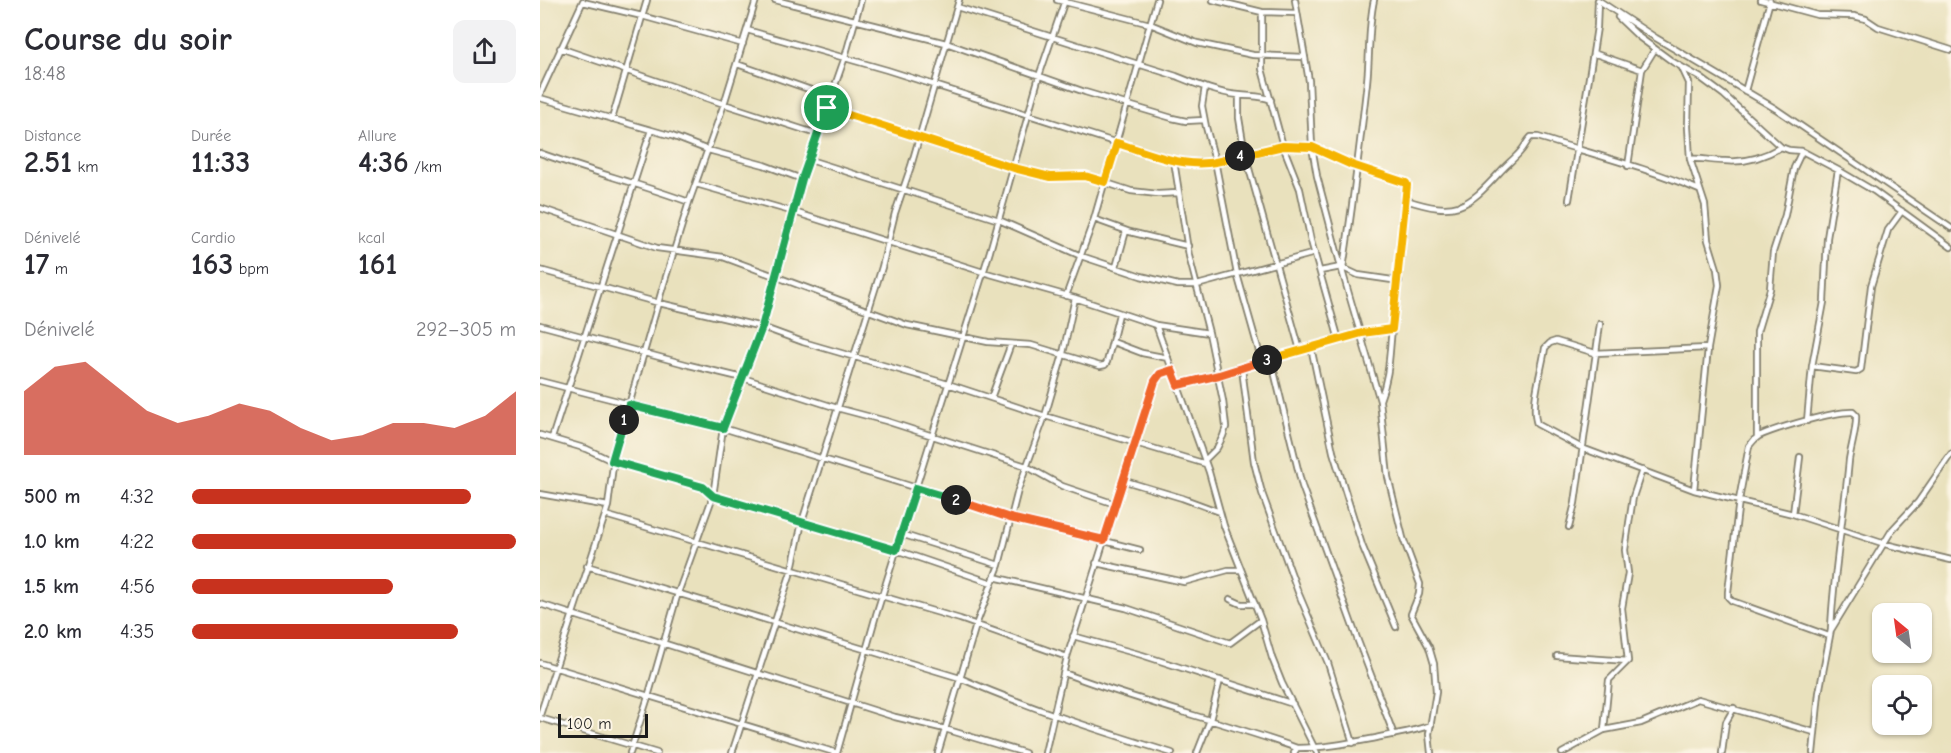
<!DOCTYPE html>
<html lang="fr">
<meta charset="utf-8">
<style>
:root{--surface:#fff;--page:#f2f2f3;--text:#2b2b33;--muted:#7c7c81;--accent:#c8321e}
body{margin:0;font-family:"Comic Neue",sans-serif;background:var(--page);color:var(--text);height:100vh;display:flex;flex-direction:column;font-size:22px;white-space:nowrap}
*{box-sizing:border-box;margin:0}
p{font-size:20px;color:var(--muted)}
.icon{flex:none;width:33px;height:33px;fill:none;stroke:currentColor;stroke-width:2;stroke-linecap:round;stroke-linejoin:round}
.map{position:relative;flex:1;overflow:hidden}
.panel{display:flex;flex-direction:column;background:var(--surface);width:540px}
.panel>*{flex:none}
.needle{width:39px;rotate:331deg}
.tools{position:absolute;left:1332px;top:603px;display:grid;gap:12px}
.tools a{display:grid;place-items:center;width:60px;height:60px;border-radius:12px;background:var(--surface);box-shadow:0 2px 4px #0004;font-size:30px}
.scale{position:absolute;left:18px;bottom:15px;width:90px;box-sizing:border-box;padding-left:6px;border:3px solid #1c1c1c;border-top:0;font-size:16px;line-height:21px;white-space:nowrap;color:#1c1c1c;-webkit-text-stroke:4px #fcf5e5;paint-order:stroke}
.pin{position:absolute;display:grid;place-items:center;width:51px;height:51px;color:#fff;margin:-26px;border:3px solid #fff;border-radius:50%;box-shadow:0 2px 6px #0007}
.km{position:absolute;width:30px;height:30px;margin:-15px;border-radius:50%;background:#222;color:#fff;font-size:16px;line-height:30px;text-align:center}
.round{display:grid;place-items:center;flex:none;width:63px;height:63px;border-radius:12px;background:var(--page)}
.headline{display:flex;align-items:center;justify-content:space-between;height:102px;padding:0 24px}
h1{font-size:33px;font-weight:700;line-height:45px}
.metrics{display:grid;grid-template-columns:repeat(3,1fr);gap:9px;height:102px;padding:6px 24px}
.metrics div{display:grid;align-content:center}
.metrics b{font-size:30px;font-weight:700}
.metrics small{font-size:16px;font-weight:400}
.metrics p{font-size:16px}
.chart{height:168px;padding:12px 24px}
.chart p{display:flex;justify-content:space-between}
.chart svg{width:100%;height:108px;margin-top:6px;fill:var(--accent);opacity:.7}
ul{padding:0 24px;list-style:none;font-size:20px}
li{display:grid;grid-template-columns:96px 72px 1fr;align-items:center;height:45px}
li i{height:15px;border-radius:8px;background:var(--accent)}
main{display:flex;flex:1;min-height:0}
.map>svg:first-child{display:block}
.lines{fill:none;stroke-linecap:round;stroke-linejoin:round}
.street-casing{stroke:#827e6c;stroke-width:8}
.street{stroke:#fff;stroke-width:4.5}
.split-1-casing{stroke:#fff;stroke-width:12}
.split-2-casing{stroke:#fff;stroke-width:12}
.split-3-casing{stroke:#fff;stroke-width:12}
.split-4-casing{stroke:#fff;stroke-width:12}
.split-5-casing{stroke:#fff;stroke-width:12}
.split-1{stroke:#22a559;stroke-width:8}
.split-2{stroke:#22a559;stroke-width:8}
.split-3{stroke:#f0652b;stroke-width:8}
.split-4{stroke:#f5b400;stroke-width:8}
.split-5{stroke:#f5b400;stroke-width:8}
</style>
<main>
<section class="panel">
<div class="headline"><div><h1>Course du soir</h1><p>18:48</p></div><a class="round"><svg class="icon" aria-label="share" viewBox="0 0 24 24"><path d="M12 15V3M7 8l5-5 5 5M5 13v7h14v-7"/></svg></a></div>
<div class="metrics">
<div><p>Distance</p><b>2.51<small> km</small></b></div>
<div><p>Durée</p><b>11:33</b></div>
<div><p>Allure</p><b>4:36<small> /km</small></b></div>
</div>
<div class="metrics">
<div><p>Dénivelé</p><b>17<small> m</small></b></div>
<div><p>Cardio</p><b>163<small> bpm</small></b></div>
<div><p>kcal</p><b>161</b></div>
</div>
<div class="chart"><p><span>Dénivelé</span>292–305 m</p>
<svg viewBox="0 0 160 44" preserveAspectRatio="none"><path d="M0 44V18L10 8L20 6L30 16L40 26L50 31L60 28L70 23L80 26L90 33L100 38L110 36L120 31L130 31L140 33L150 28L160 18V44z"/></svg>
</div>
<ul>
<li><b>500 m</b>4:32<i style="width:86%"></i></li>
<li><b>1.0 km</b>4:22<i style="width:100%"></i></li>
<li><b>1.5 km</b>4:56<i style="width:62%"></i></li>
<li><b>2.0 km</b>4:35<i style="width:82%"></i></li>
</ul>
</section>
<div class="map">
<svg width="1411" height="753" viewBox="0 0 1411 753">
<rect width="100%" height="100%" fill="#fcf5e5"/>
<filter id="ink" filterUnits="userSpaceOnUse"><feTurbulence type="fractalNoise" baseFrequency=".0167" numOctaves="2"/><feDisplacementMap in="SourceGraphic" scale="12" xChannelSelector="R" yChannelSelector="G"/><feConvolveMatrix kernelMatrix="1 2 1 2 8 2 1 2 1" color-interpolation-filters="sRGB"/></filter>
<filter id="wash" filterUnits="userSpaceOnUse"><feTurbulence type="fractalNoise" baseFrequency=".008" numOctaves="4" result="noise"/><feDisplacementMap in="SourceGraphic" scale="24" xChannelSelector="R" yChannelSelector="G"/><feGaussianBlur stdDeviation="1.35" result="paint"/><feColorMatrix in="noise" values="0 0 0 0 0 0 0 0 0 0 0 0 0 0 0 0 0 1.4 0 .05"/><feComposite in="paint" operator="in"/></filter>
<g filter="url(#wash)">
<rect width="100%" height="100%" fill="#e9e1bd"/>
</g>
<g filter="url(#ink)">
<g class="lines">
<g class="street-casing">
<path id="street" d="M 235,0 L 406,43 L 545,92 L 632,118 L 646,121 L 664,120
M 517,0 L 610,24 L 657,43 L 713,55 L 765,57
M 673,0 L 722,12 L 756,13
M 755,0 L 769,81 L 772,147 L 777,176 L 801,267 L 840,401 L 848,477 L 863,538 L 880,584 L 879,594 L 871,614 L 889,647 L 894,664 L 896,692 L 889,734 L 891,753
M 1058,0 L 1116,38 L 1236,109 L 1411,228
M 1221,0 L 1277,15 L 1314,16 L 1326,19 L 1338,27 L 1411,50
M 43,2 L 102,16 L 203,44
M 417,7 L 636,76 C 656,84 677,93 699,95 C 711,97 719,95 731,100
M 722,12 L 722,69 L 743,146 L 760,189 L 771,241 L 799,340
M 1078,17 L 1099,37 L 1133,62 L 1161,78 L 1184,95 L 1241,147 L 1249,150 L 1262,151 L 1298,170 L 1334,191 L 1411,247
M 207,30 L 347,70 L 634,161 L 668,163 L 743,146 L 758,145 L 772,147 L 812,165 L 866,183 L 867,185 L 852,329
M 20,48 L 184,104 L 277,134
M 1053,53 L 1102,70
M 197,64 L 291,97
M 1142,68 L 1149,83 L 1148,127 L 1150,159 L 1165,205 L 1168,240 L 1177,269 L 1179,285 L 1168,348 L 1154,490
M 665,87 L 662,106 L 666,127 L 675,161 L 697,274 L 722,362
M 1205,91 L 1230,1
M 0,94 L 43,1
M 699,95 L 699,118 L 705,154 L 760,350
M 0,98 L 132,136 L 168,150 L 224,165 L 262,179
M 287,108 L 423,153 L 510,177 L 545,176 L 591,191 L 618,194 L 638,193
M 72,119 L 107,0
M 0,153 C 49,171 100,184 149,202
M 1150,159 C 1162,158 1173,161 1185,161 C 1205,163 1224,157 1241,147
M 270,160 L 459,220 L 541,256 L 601,276 L 638,285 L 657,285 L 775,253
M 634,161 L 649,256 L 669,333 L 683,401 L 686,427 L 683,436 L 677,448 L 665,460
M 1088,166 L 1102,70 L 1115,49
M 156,184 L 254,212 L 443,272 L 535,298 L 616,325 L 669,333
M 866,200 C 916,216 926,209 960,172 C 966,165 974,159 980,152 C 985,147 986,142 991,137 L 998,137 C 1052,154 1108,168 1159,190
M 1029,200 L 1053,53 L 1057,27 L 1058,0
M 0,208 L 117,248 L 183,257 L 367,325 L 448,342 L 491,345 L 560,366 L 565,365 L 567,362 L 579,314
M 554,219 L 590,232 L 648,246
M 576,267 L 586,231
M 803,268 C 813,206 820,144 827,82 C 830,54 828,27 834,0
M 0,270 L 119,303 L 222,327 L 263,342 L 408,384 L 505,416 L 666,464
M 780,271 L 801,267 L 818,275 L 859,281
M 526,296 L 554,219 L 617,0
M 0,325 L 149,365 L 203,378 L 297,408 L 346,421 L 486,466 L 522,486 L 575,504
M 616,325 L 669,472 L 684,526 L 721,620 L 732,658 L 742,683 L 777,753
M 573,342 L 602,353 L 628,358
M 771,347 L 793,452 L 822,545 L 856,627
M 1168,348 L 1055,353 L 1016,341 L 1010,343 L 1005,348 C 1002,370 990,404 997,424 L 1042,448 L 1154,490 L 1253,514 L 1345,544 L 1411,560
M 731,359 L 762,486 L 818,641 L 854,735
M 1272,366 L 1316,372 L 1321,369 L 1331,286 L 1348,230 L 1362,211
M 702,369 L 714,462 L 722,493 L 758,592 L 788,663 L 813,743
M 0,381 L 183,428 L 470,517 L 600,550
M 638,385 C 710,368 779,339 852,329 C 849,355 850,375 840,400
M 451,398 L 471,344
M 1267,421 L 1272,366 L 1284,302 L 1287,238 L 1298,170
M 0,435 L 47,449 L 72,461 L 163,487 L 173,496 L 356,550 L 452,583
M 1217,437 L 1217,332 L 1230,289 L 1233,252 L 1245,215 L 1254,168 L 1262,151
M 12,438 L 111,130
M 582,480 L 642,498 L 680,512
M 0,494 L 68,506
M 1253,514 L 1260,457
M 65,515 L 420,619 L 527,657
M 1029,527 L 1035,503 L 1060,324
M 361,534 L 459,565
M 556,563 L 644,582 L 688,570 L 700,570
M 47,566 L 420,678 C 489,708 560,731 632,753
M 454,577 L 586,608 L 690,643 L 721,620
M 690,599 L 701,604 L 715,604
M 0,604 L 355,717 L 405,729 L 485,753
M 533,636 L 602,655 L 753,704
M 1289,636 L 1192,601 L 1188,597 L 1188,592 L 1199,500 L 1209,446 C 1212,442 1214,439 1219,436 C 1237,428 1294,411 1313,412 L 1316,415 C 1317,429 1311,446 1309,460 C 1304,517 1293,573 1291,630
M 1017,656 L 1088,661
M 0,663 L 297,753
M 524,673 C 600,702 680,721 757,748
M 0,715 L 68,506 L 75,449 L 89,405 L 121,293 L 149,202 L 184,104 L 216,0
M 0,718 L 117,753
M 1064,730 L 1069,680 L 1088,661 L 1082,608 L 1088,573 L 1085,550 L 1093,497 L 1102,470
M 90,753 L 108,697 L 138,593 L 173,496 L 183,428 L 222,327 L 262,179 L 305,57 L 321,0
M 192,753 L 252,569 L 262,522 L 342,267 L 355,213 L 371,166 L 419,0
M 297,753 L 336,615 L 450,251 L 499,76 L 525,0
M 398,753 L 436,625 L 459,565 L 478,490 L 505,416 L 522,358 L 535,298
M 505,753 L 527,657 L 615,381 L 620,374 L 631,370
M 657,753 L 670,720 L 680,680
M 754,753 L 757,748 C 784,748 809,743 836,738 C 854,734 873,732 891,725
M 1022,753 L 1064,730 L 1101,723 L 1158,699 L 1274,732
M 1182,753 L 1186,722 L 1194,708
M 1273,753 L 1279,693 L 1291,630 L 1352,530 L 1378,502 L 1411,454"/>
</g>
<use href="#street" class="street"/>
</g>
</g>
<g class="lines" filter="url(#ink)">
<g class="split-1-casing">
<path id="split-1" d="M 84,420 L 89,405 L 183,428 L 222,327 L 262,179 L 287,108"/>
</g>
<g class="split-2-casing">
<path id="split-2" d="M 84,420 L 72,461 L 163,487 L 173,496 L 356,550 L 376,488 L 416,500"/>
</g>
<g class="split-3-casing">
<path id="split-3" d="M 416,500 L 470,518 L 564,540 L 615,381 L 620,374 L 632,370 L 638,385 L 679,375 L 727,360"/>
</g>
<g class="split-4-casing">
<path id="split-4" d="M 700,156 L 743,146 L 772,147 L 812,165 L 866,183 L 867,185 L 852,329 L 822,333 L 727,360"/>
</g>
<g class="split-5-casing">
<path id="split-5" d="M 287,108 L 474,168 L 510,177 L 545,176 L 565,182 L 577,143 C 606,152 636,166 668,163 C 679,162 690,158 700,156"/>
</g>
<use href="#split-1" class="split-1"/>
<use href="#split-2" class="split-2"/>
<use href="#split-3" class="split-3"/>
<use href="#split-4" class="split-4"/>
<use href="#split-5" class="split-5"/>
</g>
</svg>
<div class="tools">
<a><svg class="needle" viewBox="-14 -14 28 28"><path d="M0-13l5 13h-10z" fill="#e53935"/><path d="M0 13l5-13h-10z" fill="#7c7c81"/></svg></a>
<a><svg class="icon" aria-label="locate" viewBox="0 0 24 24"><circle cx="12" cy="12" r="6"/><path d="M12 2v4M12 18v4M2 12h4M18 12h4"/></svg></a>
</div>
<div class="scale">100 m</div>
<div class="pin" style="left:287px;top:108px;background:#1e9e55"><svg class="icon" aria-label="arrive" viewBox="0 0 24 24"><path d="M6 21V4h12l-3 4 3 4H6"/></svg></div>
<b class="km" style="left:84px;top:420px">1</b>
<b class="km" style="left:416px;top:500px">2</b>
<b class="km" style="left:727px;top:360px">3</b>
<b class="km" style="left:700px;top:156px">4</b>
</div>
</main>
